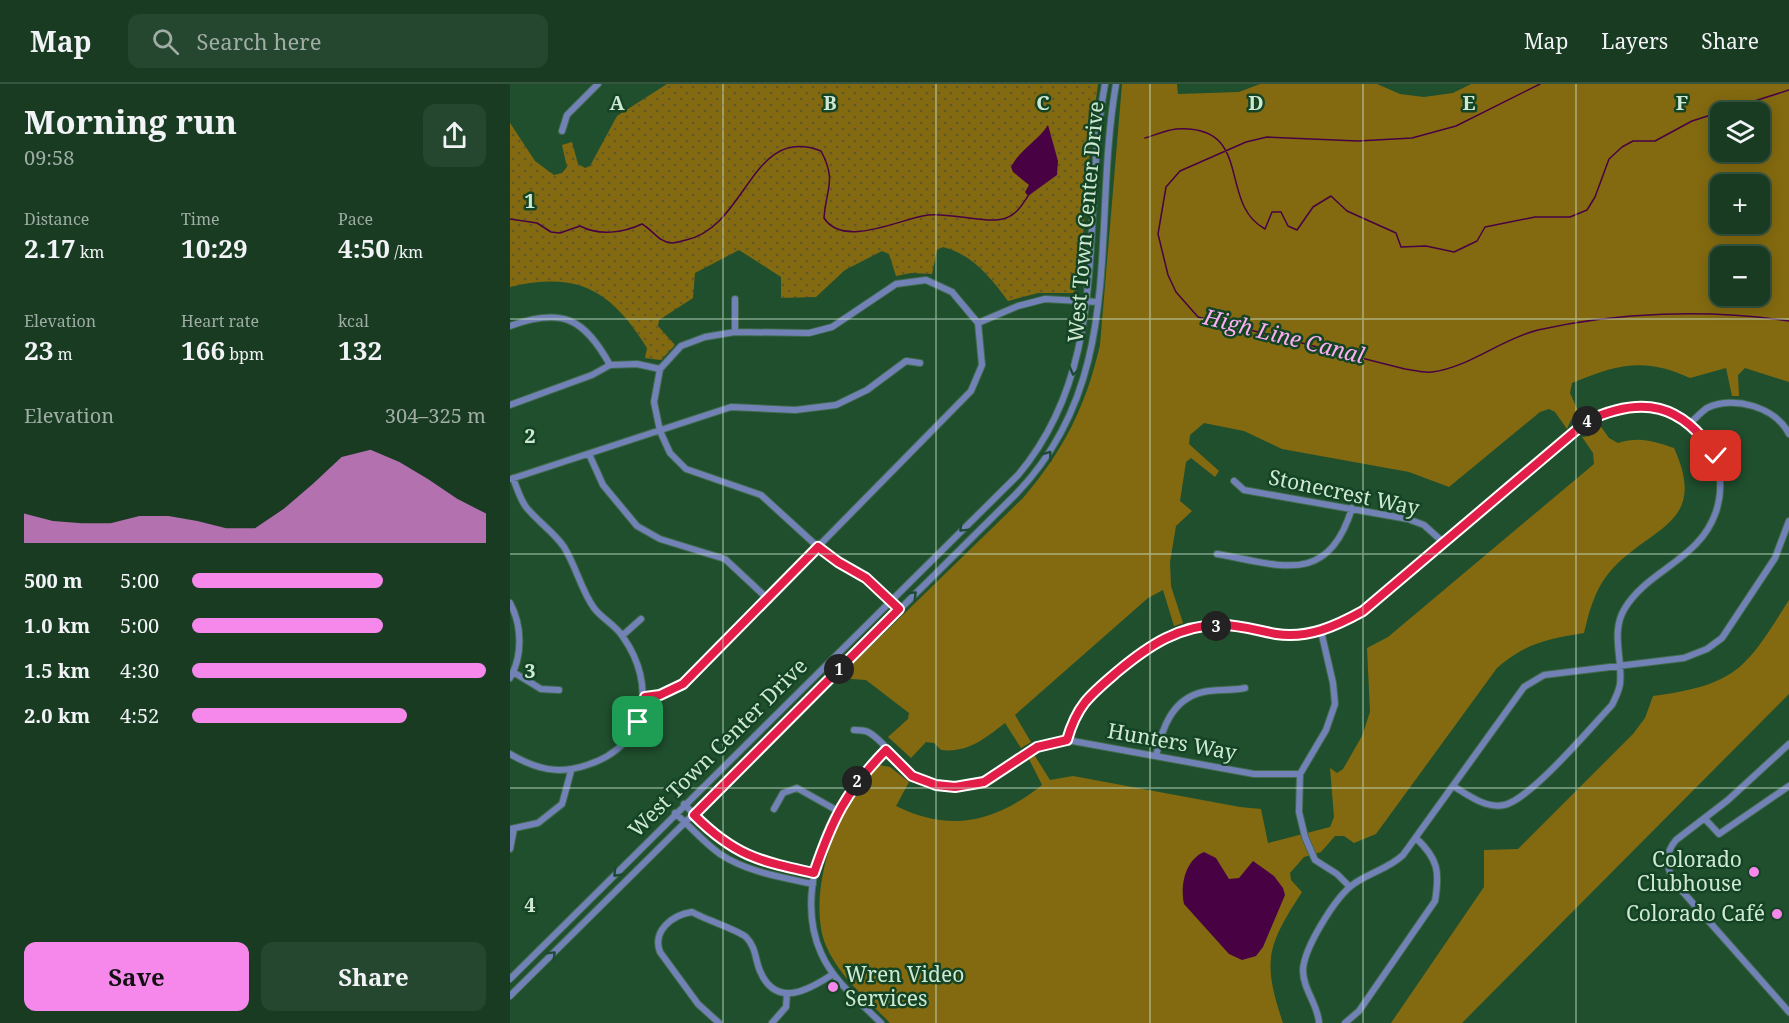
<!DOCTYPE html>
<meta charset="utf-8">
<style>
:root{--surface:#183b22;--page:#25462f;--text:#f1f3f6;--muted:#9fada5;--line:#365540;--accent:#f788eb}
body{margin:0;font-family:"Noto Serif",serif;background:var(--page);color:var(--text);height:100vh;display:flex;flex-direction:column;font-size:22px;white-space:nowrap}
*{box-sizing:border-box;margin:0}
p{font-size:20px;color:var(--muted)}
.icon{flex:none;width:33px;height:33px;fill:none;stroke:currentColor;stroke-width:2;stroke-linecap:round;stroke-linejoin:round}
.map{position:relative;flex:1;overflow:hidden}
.panel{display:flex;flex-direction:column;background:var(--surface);width:510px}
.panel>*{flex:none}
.fabs{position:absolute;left:1200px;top:18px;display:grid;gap:12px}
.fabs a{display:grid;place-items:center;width:60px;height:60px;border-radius:12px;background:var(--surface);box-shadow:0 3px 15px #0003,0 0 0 2px var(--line);font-size:30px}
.pin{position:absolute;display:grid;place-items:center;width:51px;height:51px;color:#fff;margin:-26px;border-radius:12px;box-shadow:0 3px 9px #0006}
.km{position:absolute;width:30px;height:30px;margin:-15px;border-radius:50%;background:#222;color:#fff;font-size:16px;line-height:30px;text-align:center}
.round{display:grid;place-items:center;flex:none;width:63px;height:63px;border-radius:12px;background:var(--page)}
.headline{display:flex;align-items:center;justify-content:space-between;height:102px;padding:0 24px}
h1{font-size:33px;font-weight:700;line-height:45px}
.figures{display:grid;grid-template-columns:repeat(3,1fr);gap:9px;height:102px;padding:6px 24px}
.figures div{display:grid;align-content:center}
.figures b{font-size:26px;font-weight:700}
.figures small{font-size:16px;font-weight:400}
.figures p{font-size:16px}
.chart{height:168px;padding:12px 24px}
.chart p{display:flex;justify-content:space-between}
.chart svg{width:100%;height:108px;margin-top:6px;fill:var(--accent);opacity:.7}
.action{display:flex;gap:12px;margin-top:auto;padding:12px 24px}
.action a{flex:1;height:69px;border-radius:12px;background:var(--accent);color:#111;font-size:24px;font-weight:700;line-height:69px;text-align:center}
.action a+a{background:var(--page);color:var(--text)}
ul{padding:0 24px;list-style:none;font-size:20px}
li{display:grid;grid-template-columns:96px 72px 1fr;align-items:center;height:45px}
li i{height:15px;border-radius:8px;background:var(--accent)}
header{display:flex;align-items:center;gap:36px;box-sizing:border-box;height:84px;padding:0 30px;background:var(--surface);border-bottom:2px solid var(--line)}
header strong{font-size:28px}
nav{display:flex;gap:33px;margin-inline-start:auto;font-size:21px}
.search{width:420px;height:54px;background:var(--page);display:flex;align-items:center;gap:15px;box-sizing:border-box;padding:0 21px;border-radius:12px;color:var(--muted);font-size:22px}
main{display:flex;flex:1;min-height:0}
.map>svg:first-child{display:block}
.grass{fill:#836a10;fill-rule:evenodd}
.park{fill:url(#park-dots)}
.water{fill:#480244}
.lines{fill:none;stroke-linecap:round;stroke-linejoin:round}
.stream{stroke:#480244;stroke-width:1.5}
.minor-casing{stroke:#406b4c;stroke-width:8}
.minor{stroke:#7282b7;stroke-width:6}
.oneway{stroke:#1d4a33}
.route-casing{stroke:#fff;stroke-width:12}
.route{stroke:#e11d48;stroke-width:8}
.grid{fill:none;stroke:#cfe8d4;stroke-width:1.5;stroke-opacity:0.55}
.poi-dot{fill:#f788eb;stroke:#144424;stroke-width:2}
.labels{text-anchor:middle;stroke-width:5;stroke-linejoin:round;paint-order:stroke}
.street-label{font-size:21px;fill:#cfe8d4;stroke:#144424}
.poi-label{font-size:21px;fill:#cfe8d4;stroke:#144424;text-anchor:end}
.water-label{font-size:22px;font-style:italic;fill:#fbaef1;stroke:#144424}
.grid-label{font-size:20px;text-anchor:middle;font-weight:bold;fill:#cfe8d4;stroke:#144424;stroke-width:5;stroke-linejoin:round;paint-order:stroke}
</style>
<header>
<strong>Map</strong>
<div class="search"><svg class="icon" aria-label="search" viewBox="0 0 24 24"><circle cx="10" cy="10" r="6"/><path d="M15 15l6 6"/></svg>Search here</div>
<nav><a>Map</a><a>Layers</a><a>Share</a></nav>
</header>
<main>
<section class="panel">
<div class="headline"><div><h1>Morning run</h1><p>09:58</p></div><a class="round"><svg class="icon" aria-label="share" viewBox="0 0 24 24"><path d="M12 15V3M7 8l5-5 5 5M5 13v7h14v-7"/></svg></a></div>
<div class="figures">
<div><p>Distance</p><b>2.17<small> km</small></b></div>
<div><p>Time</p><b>10:29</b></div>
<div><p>Pace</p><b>4:50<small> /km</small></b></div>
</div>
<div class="figures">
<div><p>Elevation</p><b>23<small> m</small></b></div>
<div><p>Heart rate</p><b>166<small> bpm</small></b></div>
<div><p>kcal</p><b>132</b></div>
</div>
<div class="chart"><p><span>Elevation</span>304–325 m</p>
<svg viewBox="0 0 160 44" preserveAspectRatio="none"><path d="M0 44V32L10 35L20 36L30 36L40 33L50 33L60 35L70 38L80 38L90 30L100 20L110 9L120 6L130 11L140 18L150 26L160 32V44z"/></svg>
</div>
<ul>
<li><b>500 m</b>5:00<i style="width:65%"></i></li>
<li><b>1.0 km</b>5:00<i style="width:65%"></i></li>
<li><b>1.5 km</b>4:30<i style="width:100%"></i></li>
<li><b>2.0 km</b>4:52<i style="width:73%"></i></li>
</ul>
<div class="action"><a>Save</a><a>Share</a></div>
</section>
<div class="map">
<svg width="1279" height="939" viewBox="0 0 1279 939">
<defs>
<pattern id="park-dots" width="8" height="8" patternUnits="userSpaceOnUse" patternTransform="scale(1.5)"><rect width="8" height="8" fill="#836a10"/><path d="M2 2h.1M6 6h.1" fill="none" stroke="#605828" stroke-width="1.8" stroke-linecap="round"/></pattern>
</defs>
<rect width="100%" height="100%" fill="#204f2e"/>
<path class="grass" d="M 612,0 L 667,0 L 668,10 L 729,8 L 750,0 L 867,0 L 890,10 L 914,13 L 943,9 L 961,0 L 1279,0 L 1279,298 L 1235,284 L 1228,291 L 1229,312 L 1222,312 L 1216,284 L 1180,294 C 1135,273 1107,280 1062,299 L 1060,309 L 1069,329 L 1061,336 L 1057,345 L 1045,328 L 1039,325 L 1030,328 L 939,403 L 899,388 L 772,365 L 734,347 L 694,339 L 680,351 L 679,360 L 709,387 L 705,393 L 681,374 L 676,378 L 670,417 L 682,427 L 666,442 L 660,478 L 661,502 L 673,539 L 664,542 L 653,506 L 638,514 L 505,631 L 521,658 L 511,664 L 495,639 C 474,655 458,669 431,666 L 424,659 L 416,658 L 401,674 L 378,653 L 398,635 L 399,629 L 356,596 L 328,594 L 513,414 C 554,366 576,322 590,261 ZM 1210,28 L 1250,28 L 1250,68 L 1210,68 ZM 1250,100 L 1250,140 L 1210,140 L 1210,100 ZM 1250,172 L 1250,212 L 1210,212 L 1210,172 Z
M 1089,340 L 1099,354 L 1108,359 C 1129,352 1144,357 1164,364 C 1200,443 1137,442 1098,490 C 1084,508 1079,528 1074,549 C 1037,555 1016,559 987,584 L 866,750 L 844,759 L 834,752 L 825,752 L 811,768 L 794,773 L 780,789 L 781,796 L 792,808 C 757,862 752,877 773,939 L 380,939 C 359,917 332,895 318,866 C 299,829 315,764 334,729 C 344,712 356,697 369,681 L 380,683 L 399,698 L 386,722 C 441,749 485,738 532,701 L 519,675 L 525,672 L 540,696 L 563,692 L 730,723 L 751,725 L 758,759 L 820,743 L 824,733 L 820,684 L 827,689 L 833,685 L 852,652 L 860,628 L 857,564 L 878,553 L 1084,380 L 1083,369 L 1072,353 L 1080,352 Z
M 1279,516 L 1279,610 L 952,939 L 881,939 L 974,803 L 974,766 L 1008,765 L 1123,650 L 1135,634 L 1143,612 C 1228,600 1235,585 1279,516 Z"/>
<path class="park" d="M 157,0 L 588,0 L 581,51 L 569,202 L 563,209 L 528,209 L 498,217 C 481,194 462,170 433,163 L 427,166 L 422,190 L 401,189 L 386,192 L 379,170 L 372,167 L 335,186 L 306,213 L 271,214 L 271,193 L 229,166 L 185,189 L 183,214 L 149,236 L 148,242 L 165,261 L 151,276 L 135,274 L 137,264 C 101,206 68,187 0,203 L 0,39 L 25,77 L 44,91 L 52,89 L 57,83 L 52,61 L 62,58 L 68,80 L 75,84 L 80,82 L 107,32 Z"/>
<path class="water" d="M 538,41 L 548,77 L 547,91 L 518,112 L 515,108 L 519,101 L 503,88 L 501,83 C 510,65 528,57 538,41 Z
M 694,768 L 706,774 L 719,795 L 729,794 L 743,777 L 764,792 L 773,804 L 775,811 L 753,863 L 746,872 L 732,876 L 719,870 L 674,820 C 670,802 675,776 694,768 Z"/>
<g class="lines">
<path class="stream" d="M 1030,0 L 946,42 L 902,54 L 848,57 L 757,53 L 736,58 L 670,87 L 656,103 L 648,150 L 658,191 L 666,208 L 688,233 L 895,285 C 903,286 913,289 922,288 C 960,283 991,255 1028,246 C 1108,228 1198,225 1279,237
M 635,54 C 645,51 657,46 666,45 C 745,40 707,119 755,145 L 762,128 L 771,128 L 778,142 L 787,146 L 803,123 L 821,112 L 837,127 L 886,149 L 891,163 L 916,162 L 944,168 L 967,157 L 975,143 L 1025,133 L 1060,133 L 1077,126 L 1085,113 L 1099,75 L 1112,63 L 1123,57 L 1145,57 L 1182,37 L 1279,6
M 0,135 L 27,139 L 41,148 L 50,149 L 70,142 C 89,152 113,149 132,140 C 143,146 148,158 162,159 C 166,159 172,157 176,156 C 238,142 241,40 311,67 C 327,97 316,104 314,134 C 334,165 392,134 418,131 C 440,128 478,141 496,134 C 507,130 512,121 518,112"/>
<g class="minor-casing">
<path id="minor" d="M 52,47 L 57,31 L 88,0
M 468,239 L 508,222 L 535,215 L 588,218
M 0,242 C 52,223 74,234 100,281
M 225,248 L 225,215
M 0,321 L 82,291 L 100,281 L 127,280 L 150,285
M 1179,340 C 1185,335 1191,328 1197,324 C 1223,311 1266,323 1279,350
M 79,370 L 93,401 L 127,442 L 150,455 L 215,475 L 258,515
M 1,395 L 221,323 L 285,326 L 326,321 L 357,306 L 396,277 L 410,279
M 724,397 L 734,406 L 898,435 L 914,441 L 934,459
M 707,470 C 770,481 818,503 842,424
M 0,519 C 12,541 13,572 0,594
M 811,547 L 823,599 L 825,620 L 816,646 L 790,690 L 789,728 L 795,753 L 805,776 L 827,790 L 840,803
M 113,551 L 131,535
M 3,588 L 31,605 L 49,606
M 135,613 L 150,611 L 173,600 L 461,307 L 472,281 L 468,239 L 442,208 L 416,196 L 386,200 L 322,243 L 299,249 L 225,248 L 195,253 L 171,262 L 150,285 L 144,318 L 150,347 L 160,369 L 176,385 L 251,411 L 308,463 L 328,478 L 356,494 L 389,525
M 344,646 C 348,646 354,646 358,648 C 376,657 391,687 413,696 C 478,721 500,664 557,656 L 744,690 L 790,690
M 557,656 C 567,621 580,611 607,588 C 638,562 670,540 712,541 C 731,541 749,547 766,550 C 798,555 826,542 853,527 L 1077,337 C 1111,321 1138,314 1172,335 C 1217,363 1223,422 1186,460 C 1164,483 1132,496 1115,524 C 1100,548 1113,574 1110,600 C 1109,607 1105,615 1102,621 C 1081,643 1020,716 994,721 C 976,725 958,711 943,702
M 1279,660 L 1218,716 L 1166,756 C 1154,770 1156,784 1165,799 L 1279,928
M 0,670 C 26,685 48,691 77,681 C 138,662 147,601 113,553 C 106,541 92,535 84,524 C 71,506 66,482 54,463 C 44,448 27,437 16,423 C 10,415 7,404 3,394
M 646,672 C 652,644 662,615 693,608 C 706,605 721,607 735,604
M 174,720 C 221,770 239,774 304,789
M 264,725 L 273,709 L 287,704 L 328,727
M 165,729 C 180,742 194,759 210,770 C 237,788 271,793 303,800
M 1195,735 L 1209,750 L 1279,702
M 0,745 L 28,739 L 52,720 L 61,687
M 0,765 L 4,745
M 0,895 L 508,391 C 603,278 570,135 595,0
M 0,912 L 506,410 C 618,294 581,145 606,0
M 209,939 L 188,920 L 150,868 C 142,847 162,831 182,828 C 194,835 228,846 236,853 C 246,863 245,875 250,887 C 266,925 299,906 323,890
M 262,939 L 276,923 L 277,909
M 371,939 C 350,918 323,897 311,869 C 288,818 309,747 342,704 C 352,690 364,678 376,666
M 809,939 C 808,920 793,906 793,886 C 794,864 824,816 841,802 C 857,789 877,786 893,771 L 1014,603 L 1034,591 L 1174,574 L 1197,565 L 1212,554 L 1265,474 L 1279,437
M 835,939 L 849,927 L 925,817 C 930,787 928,775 906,754"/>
</g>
<use href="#minor" class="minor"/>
</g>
<defs><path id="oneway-chevron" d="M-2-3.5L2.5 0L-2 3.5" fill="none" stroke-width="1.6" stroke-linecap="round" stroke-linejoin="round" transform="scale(1.5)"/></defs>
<g class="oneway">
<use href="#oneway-chevron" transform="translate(564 287) rotate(105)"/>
<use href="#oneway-chevron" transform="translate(538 371) rotate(-55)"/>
<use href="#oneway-chevron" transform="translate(453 444) rotate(135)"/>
<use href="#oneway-chevron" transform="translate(403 511) rotate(-45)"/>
<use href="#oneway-chevron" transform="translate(107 789) rotate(134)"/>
<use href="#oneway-chevron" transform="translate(42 871) rotate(-45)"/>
</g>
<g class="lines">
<g class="route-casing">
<path id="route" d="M 128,638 L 135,613 L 150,611 L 173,600 L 308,463 L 328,478 L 356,494 L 389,525 L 184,731 C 225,772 249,777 304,789 C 322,736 336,707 376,666 L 402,692 L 426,701 L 445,703 L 474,698 L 527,663 L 557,656 C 567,621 580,611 607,588 C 638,562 670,540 712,541 C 731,541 749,547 766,550 C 798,555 826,542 853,527 L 1077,337 C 1132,311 1172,319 1206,372"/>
</g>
<use href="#route" class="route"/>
</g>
<path class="grid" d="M 213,0 L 213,939M 426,0 L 426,939M 640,0 L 640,939M 853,0 L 853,939M 1066,0 L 1066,939M 0,235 L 1279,235M 0,470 L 1279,470M 0,704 L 1279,704"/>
<g class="poi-dot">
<circle cx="1244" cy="788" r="6"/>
<circle cx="1267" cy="830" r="6"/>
<circle cx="323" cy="903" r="6"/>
</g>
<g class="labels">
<g class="street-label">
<text transform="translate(576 138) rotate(-85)" y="7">West Town Center Drive</text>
<text transform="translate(834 409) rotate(12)" y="7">Stonecrest Way</text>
<text transform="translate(662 658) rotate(10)" y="7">Hunters Way</text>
<text transform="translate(208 664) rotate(-45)" y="7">West Town Center Drive</text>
</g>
<g class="poi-label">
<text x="1232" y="783">Colorado<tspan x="1232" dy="24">Clubhouse</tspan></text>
<text x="1255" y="837">Colorado Café</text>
<text x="335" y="898" text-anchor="start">Wren Video<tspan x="335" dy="24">Services</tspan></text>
</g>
<g class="water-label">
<text transform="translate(774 252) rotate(14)" y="8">High Line Canal</text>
</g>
</g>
<g class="grid-label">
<text x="107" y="26">A</text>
<text x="320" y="26">B</text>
<text x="533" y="26">C</text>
<text x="746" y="26">D</text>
<text x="959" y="26">E</text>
<text x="1172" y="26">F</text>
<text x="20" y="124">1</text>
<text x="20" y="359">2</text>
<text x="20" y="594">3</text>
<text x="20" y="828">4</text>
</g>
</svg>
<div class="fabs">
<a><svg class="icon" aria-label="layers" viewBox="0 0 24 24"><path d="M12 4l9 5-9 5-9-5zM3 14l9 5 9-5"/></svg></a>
<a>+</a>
<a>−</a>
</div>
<div class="pin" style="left:128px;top:638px;background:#1e9e55"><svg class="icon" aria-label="arrive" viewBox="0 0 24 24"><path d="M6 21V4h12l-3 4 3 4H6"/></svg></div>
<div class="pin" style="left:1206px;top:372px;background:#d93025"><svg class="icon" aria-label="check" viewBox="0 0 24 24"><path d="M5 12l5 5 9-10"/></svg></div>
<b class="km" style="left:329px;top:585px">1</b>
<b class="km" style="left:347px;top:697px">2</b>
<b class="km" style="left:706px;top:542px">3</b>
<b class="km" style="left:1077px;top:337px">4</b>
</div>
</main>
